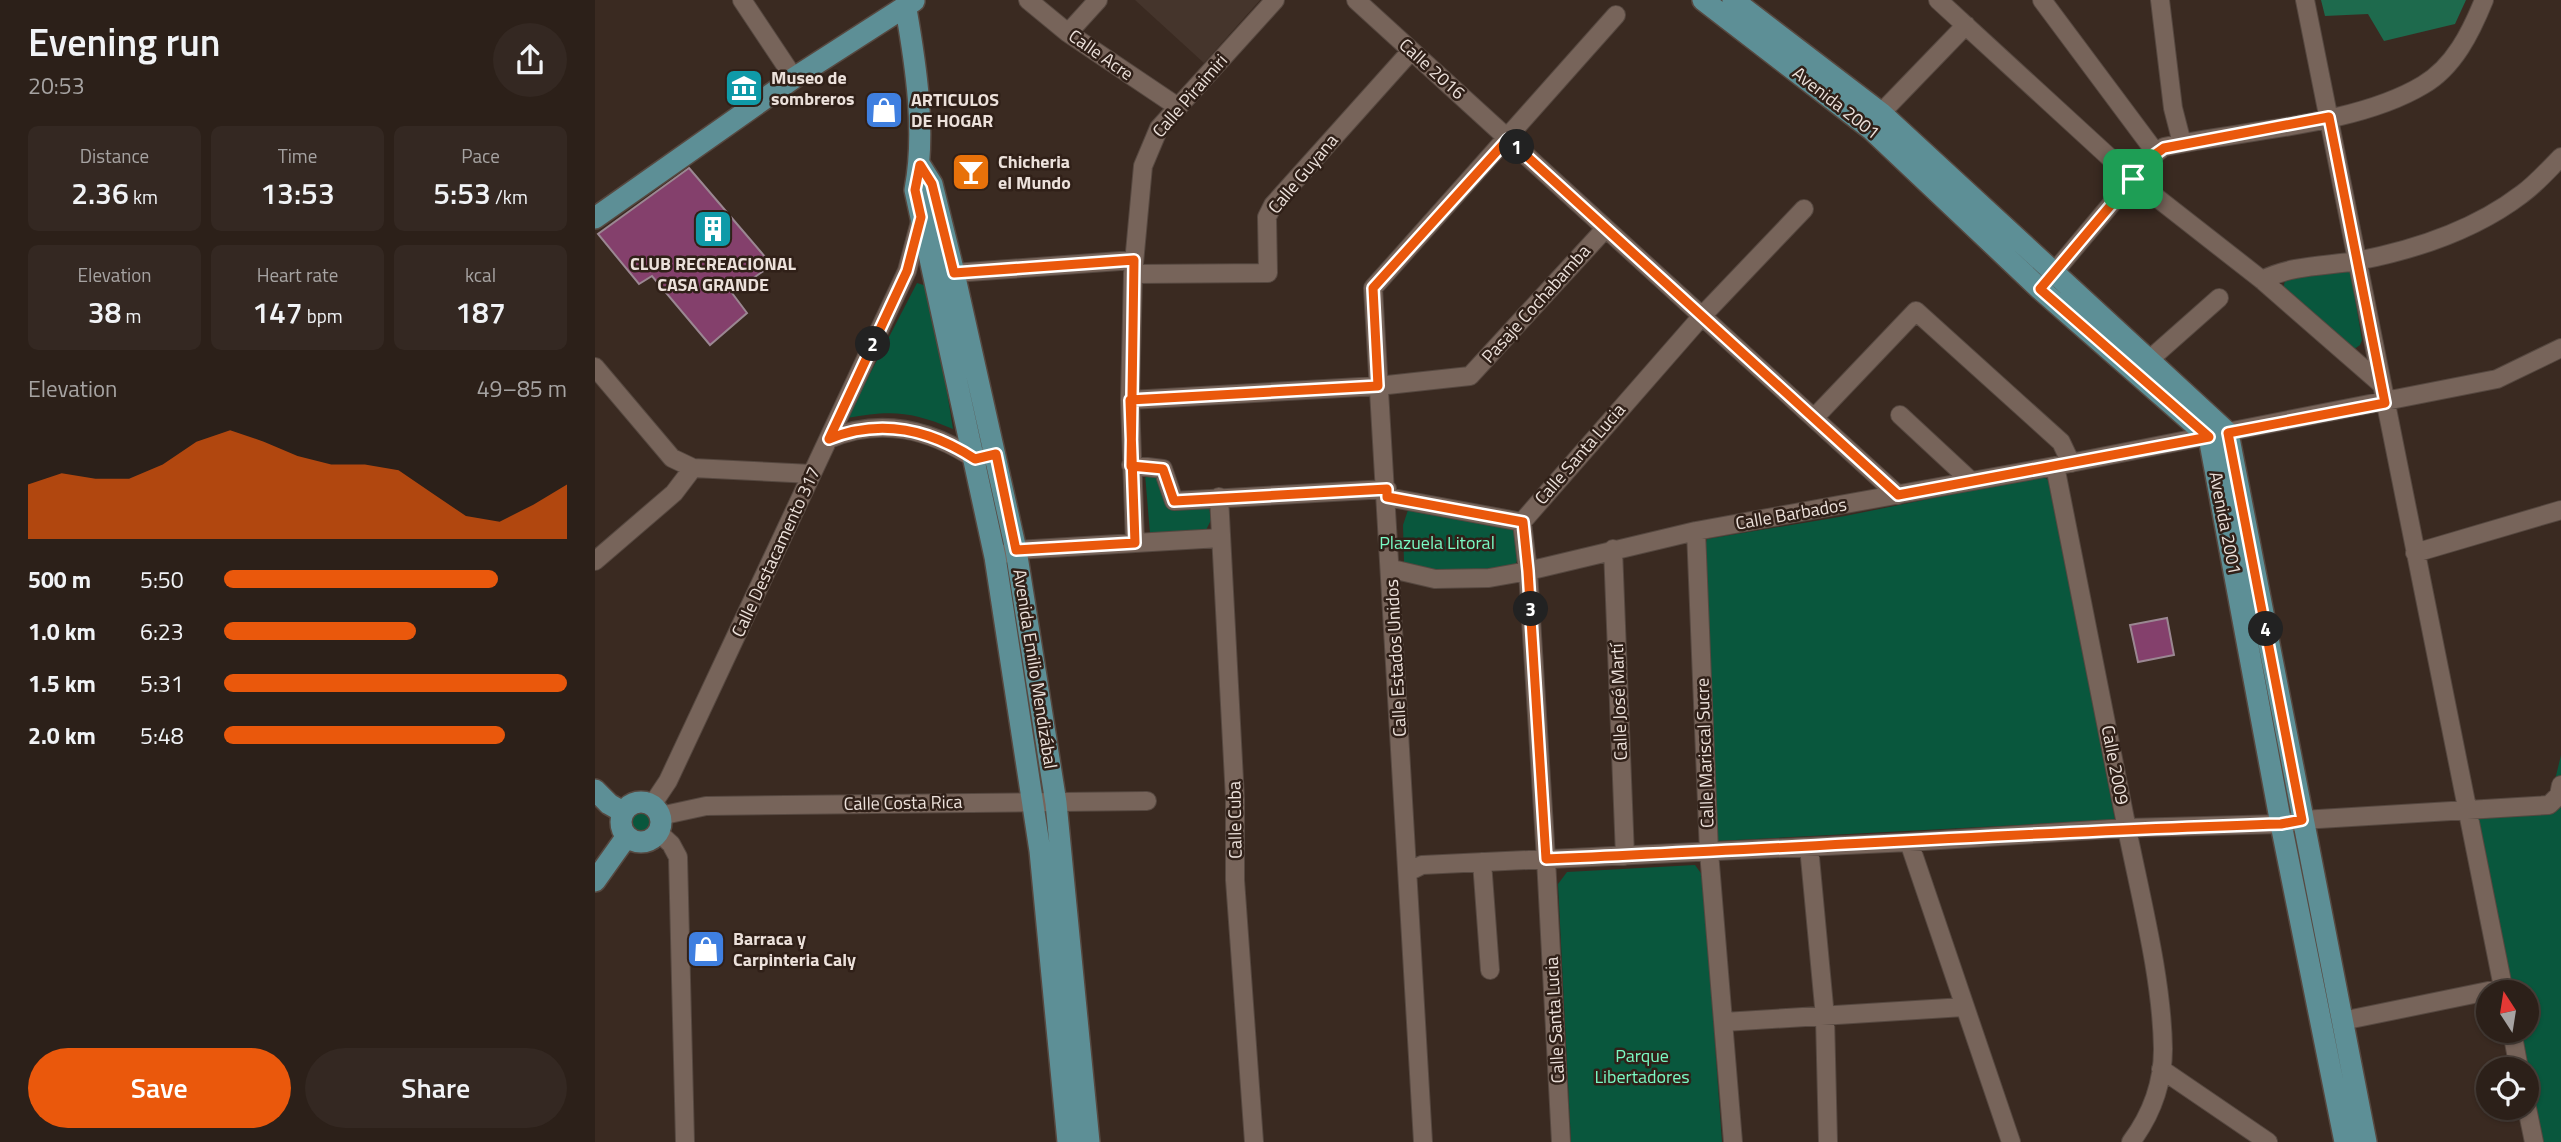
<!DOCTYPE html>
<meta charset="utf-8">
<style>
:root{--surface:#2c2019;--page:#342822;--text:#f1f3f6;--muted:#a6a3a2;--line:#483e38;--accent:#ea580c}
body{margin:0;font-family:"Titillium Web",sans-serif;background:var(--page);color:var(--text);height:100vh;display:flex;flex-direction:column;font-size:26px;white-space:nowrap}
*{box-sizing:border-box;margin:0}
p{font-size:23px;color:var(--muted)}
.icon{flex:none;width:38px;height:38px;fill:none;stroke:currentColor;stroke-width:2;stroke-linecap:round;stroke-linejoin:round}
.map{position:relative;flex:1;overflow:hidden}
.drawer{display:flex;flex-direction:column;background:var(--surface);width:595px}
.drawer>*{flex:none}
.needle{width:46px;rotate:348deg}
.buttons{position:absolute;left:1881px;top:980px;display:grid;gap:14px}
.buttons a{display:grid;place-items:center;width:63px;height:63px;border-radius:50%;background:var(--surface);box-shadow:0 2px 5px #0004,0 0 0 2px var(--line);font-size:35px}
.pin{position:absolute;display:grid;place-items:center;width:60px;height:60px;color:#fff;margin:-30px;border-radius:14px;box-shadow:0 4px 10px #0006}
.km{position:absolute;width:35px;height:35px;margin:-18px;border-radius:50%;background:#222;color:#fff;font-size:19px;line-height:35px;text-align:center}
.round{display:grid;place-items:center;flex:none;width:74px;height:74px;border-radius:37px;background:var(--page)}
.headline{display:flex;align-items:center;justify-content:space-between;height:119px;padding:0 28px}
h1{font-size:38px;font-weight:600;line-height:52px}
.figures{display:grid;grid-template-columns:repeat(3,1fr);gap:10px;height:119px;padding:7px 28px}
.figures div{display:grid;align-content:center;border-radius:10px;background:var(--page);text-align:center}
.figures b{font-size:30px;font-weight:600}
.figures small{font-size:19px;font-weight:400}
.figures p{font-size:19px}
.chart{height:196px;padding:14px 28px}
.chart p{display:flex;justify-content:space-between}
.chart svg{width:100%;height:126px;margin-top:7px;fill:var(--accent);opacity:.7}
.cta{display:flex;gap:14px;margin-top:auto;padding:14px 28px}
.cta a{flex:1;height:80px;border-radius:42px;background:var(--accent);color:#fff;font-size:28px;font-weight:600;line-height:80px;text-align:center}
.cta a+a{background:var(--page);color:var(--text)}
ul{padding:0 28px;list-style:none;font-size:23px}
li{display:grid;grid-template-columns:112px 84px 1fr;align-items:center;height:52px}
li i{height:18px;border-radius:9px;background:var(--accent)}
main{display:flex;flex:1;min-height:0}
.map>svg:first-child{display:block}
.industrial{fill:#45352c}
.green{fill:#09573d}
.forest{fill:#1e6a4d}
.building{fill:#84406c;stroke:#9b8792;stroke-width:2}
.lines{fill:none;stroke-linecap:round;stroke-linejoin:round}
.minor-casing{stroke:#564840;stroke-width:20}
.major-casing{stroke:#564840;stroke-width:24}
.minor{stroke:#77645a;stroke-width:18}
.major{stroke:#5d8f96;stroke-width:21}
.route-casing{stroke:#fff;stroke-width:14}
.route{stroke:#ea580c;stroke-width:9}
.labels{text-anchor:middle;stroke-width:5;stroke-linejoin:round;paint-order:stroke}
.street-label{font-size:18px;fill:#ece1db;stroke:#302018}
.poi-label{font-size:18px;font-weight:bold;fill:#ece1db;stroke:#302018;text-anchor:start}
.park-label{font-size:18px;fill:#7afbc4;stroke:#302018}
</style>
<main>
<section class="drawer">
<div class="headline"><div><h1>Evening run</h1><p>20:53</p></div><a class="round"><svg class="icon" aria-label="share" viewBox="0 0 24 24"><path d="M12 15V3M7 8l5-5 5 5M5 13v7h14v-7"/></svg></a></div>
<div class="figures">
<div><p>Distance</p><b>2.36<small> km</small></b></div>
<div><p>Time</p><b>13:53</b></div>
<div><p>Pace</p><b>5:53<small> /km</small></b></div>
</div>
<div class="figures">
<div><p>Elevation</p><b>38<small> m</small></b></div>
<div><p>Heart rate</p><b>147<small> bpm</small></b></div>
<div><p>kcal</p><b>187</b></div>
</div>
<div class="chart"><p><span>Elevation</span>49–85 m</p>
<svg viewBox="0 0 160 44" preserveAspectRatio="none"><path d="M0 44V25L10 21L20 23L30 23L40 18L50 10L60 6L70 10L80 15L90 18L100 18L110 20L120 28L130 36L140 38L150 32L160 25V44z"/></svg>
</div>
<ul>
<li><b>500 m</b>5:50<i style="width:80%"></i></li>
<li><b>1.0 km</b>6:23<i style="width:56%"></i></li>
<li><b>1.5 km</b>5:31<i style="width:100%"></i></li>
<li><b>2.0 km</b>5:48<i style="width:82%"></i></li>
</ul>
<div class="cta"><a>Save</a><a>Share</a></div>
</section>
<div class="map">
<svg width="1966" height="1142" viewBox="0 0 1966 1142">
<rect width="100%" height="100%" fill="#3a2a21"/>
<path class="industrial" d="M 540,0 L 665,0 L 609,63 Z"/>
<path class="green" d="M 1751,268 L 1756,274 L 1767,340 L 1765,345 L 1758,350 L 1688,290 L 1690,280 Z
M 322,283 L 335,287 L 358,429 C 316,411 296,410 252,418 Z
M 550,474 L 564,474 L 570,503 L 608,503 L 614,507 L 616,520 L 611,530 L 555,533 Z
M 1447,476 L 1456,482 L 1520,820 L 1121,841 L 1109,550 L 1112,539 L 1250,516 Z
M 813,510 L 918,529 C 925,540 925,557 919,568 C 881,571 845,577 809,562 L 808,525 Z
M 1966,755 L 1966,1142 L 1935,1142 L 1932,1069 L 1914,1031 L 1932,1031 L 1932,992 L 1907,992 L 1873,809 L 1954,805 Z
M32 821a12 12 0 1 1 24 0a12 12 0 1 1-24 0Z
M 1100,865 L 1108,876 L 1127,1142 L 976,1142 L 963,884 L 972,872 Z"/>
<path class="forest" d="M 1726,0 L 1871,0 L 1860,24 L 1789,41 L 1773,14 L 1730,16 Z"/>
<path class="building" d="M 94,168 L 177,265 L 137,293 L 152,313 L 115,345 L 57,276 L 44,284 L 3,234 Z
M 1572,618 L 1579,655 L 1543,662 L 1535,625 Z"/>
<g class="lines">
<g class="minor-casing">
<path id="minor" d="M 147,0 L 199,78
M 433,0 L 473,33 L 583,107
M 761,0 L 921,146
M 1343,0 L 1538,179 L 1667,280 L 1785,383
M 1447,0 L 1561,153
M 1565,0 L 1578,108 L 1587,143
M 1710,0 L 1909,992
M 473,33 L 503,0
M 1286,113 L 1371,25
M 913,139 L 1303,495
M 359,273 L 539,260
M 538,274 L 673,273 L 672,217 L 678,205 L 816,51
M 1667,280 C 1697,265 1730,266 1762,261 C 1819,250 1880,230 1927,194 C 1941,184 1953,170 1966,157
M 1445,289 L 1555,158 L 1569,147 C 1647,130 1760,126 1828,85 C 1859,67 1876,32 1889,0
M 1554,360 L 1624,298
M 0,367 L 77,458 L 98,468 L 217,474
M 535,400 L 783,386 L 875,376 L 1010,229
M 1305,415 L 1376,481
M 1219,418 L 1321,311 L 1466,442 L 1476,463
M 234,439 C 286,417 334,429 380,459 L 401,454
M 536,465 L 568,469 L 579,501 L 792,489
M 1460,466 C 1484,586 1508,705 1531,824 C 1545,895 1567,977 1568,1049 C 1568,1083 1556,1115 1536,1142
M 624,497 L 640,799 L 640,880 L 659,1142
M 792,497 L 927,522
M 1101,531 L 1114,852 L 1138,1142
M 540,543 L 535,400 L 538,274 L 548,166 L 564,128 L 680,0
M 1018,549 L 1030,856
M 1820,553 L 1966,510
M 409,554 L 421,550 L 625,538
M 0,561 L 79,493 L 98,468
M 797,569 L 840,579 L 894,578 L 933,571 L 1101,531 L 1460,466 L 1902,379 L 1966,348
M 57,805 L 73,781 L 312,271 L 326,218
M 65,816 L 111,806 L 552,801
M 63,832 L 76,844 L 83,857 L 90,1142
M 1314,842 L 1416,1142
M 1214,847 L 1230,1017 L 1233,1142
M 887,862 L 895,970
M 813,872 L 827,865 L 1314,842 L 1532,828 L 1686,824 L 1707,820 L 1954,805 L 1964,795 L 1966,785
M 1747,1021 L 1908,988
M 1129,1022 L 1369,1007
M 1917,1031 L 1924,1069
M 1566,1069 L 1673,1142
M 1932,1108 L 1939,1142
M 828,1142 L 778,288 L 1021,15
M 966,1142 L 951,859 L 933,571 L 927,522 L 1107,316 L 1209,209"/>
</g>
<g class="major-casing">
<path id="major" d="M 1108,0 L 1277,130 L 1445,289 L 1614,437 L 1686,824 L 1750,1142
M 1138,0 L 1286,113 L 1633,433 L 1771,1142
M 311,9 C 321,66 331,132 320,190 L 400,557 L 445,851 L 473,1142
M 325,165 L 337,184 L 359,273 L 421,550 L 461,803 L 494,1142
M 0,218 L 199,78 L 319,1
M 0,790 L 14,804 L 28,812
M26 822a20 20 0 1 1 40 0a20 20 0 1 1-40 0Z
M 0,881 L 32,836"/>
</g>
<use href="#minor" class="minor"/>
<use href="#major" class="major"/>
</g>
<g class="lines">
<g class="route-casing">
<path id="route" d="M 1538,179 L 1445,289 L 1614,437 L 1303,495 L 913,139 L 778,288 L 783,386 L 535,400 L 540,543 L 421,550 L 401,454 L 380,459 C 334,429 286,418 234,439 L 312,271 L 326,217 L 320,190 L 325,165 L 337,184 L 359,273 L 539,260 L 536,466 L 568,469 L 579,501 L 792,489 L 792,497 L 928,522 L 933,571 L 951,859 C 1196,849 1441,831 1686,824 L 1707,820 L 1633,433 L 1790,403 L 1734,117 L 1569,148 L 1555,158 L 1538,179"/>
</g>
<use href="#route" class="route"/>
</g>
<defs>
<g id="museum-square" transform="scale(2.0125)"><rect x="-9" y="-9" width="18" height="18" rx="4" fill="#0f9aa8" stroke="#302018"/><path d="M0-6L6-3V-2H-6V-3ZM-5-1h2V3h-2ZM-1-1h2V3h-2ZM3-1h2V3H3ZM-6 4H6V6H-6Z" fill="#fff"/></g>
<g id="shop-square" transform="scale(2.0125)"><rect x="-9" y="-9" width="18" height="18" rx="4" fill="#3f7fe0" stroke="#302018"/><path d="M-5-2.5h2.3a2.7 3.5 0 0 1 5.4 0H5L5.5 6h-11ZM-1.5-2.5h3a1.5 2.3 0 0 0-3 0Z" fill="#fff"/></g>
<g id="bar-square" transform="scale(2.0125)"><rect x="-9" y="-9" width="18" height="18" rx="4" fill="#e8710a" stroke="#302018"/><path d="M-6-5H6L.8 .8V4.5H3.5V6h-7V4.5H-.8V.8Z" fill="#fff"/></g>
<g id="building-square" transform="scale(2.0125)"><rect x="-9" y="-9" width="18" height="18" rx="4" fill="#0f9aa8" stroke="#302018"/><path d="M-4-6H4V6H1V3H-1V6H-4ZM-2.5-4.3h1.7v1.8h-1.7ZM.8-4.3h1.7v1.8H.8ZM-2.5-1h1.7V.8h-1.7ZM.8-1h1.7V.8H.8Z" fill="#fff"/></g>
</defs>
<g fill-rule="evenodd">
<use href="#museum-square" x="149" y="88"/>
<use href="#shop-square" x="289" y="110"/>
<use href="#bar-square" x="376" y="172"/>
<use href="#building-square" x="118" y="229"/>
<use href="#shop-square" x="111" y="949"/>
</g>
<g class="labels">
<g class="street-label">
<text transform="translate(506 55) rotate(35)" y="6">Calle Acre</text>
<text transform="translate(837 69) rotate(42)" y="6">Calle 2016</text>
<text transform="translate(595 96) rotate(-49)" y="6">Calle Piraimiri</text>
<text transform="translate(1241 103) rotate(38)" y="6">Avenida 2001</text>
<text transform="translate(708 174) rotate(-50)" y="6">Calle Guyana</text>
<text transform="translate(941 304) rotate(-48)" y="6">Pasaje Cochabamba</text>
<text transform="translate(985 454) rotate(-49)" y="6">Calle Santa Lucia</text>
<text transform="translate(1196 514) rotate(-10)" y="6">Calle Barbados</text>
<text transform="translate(1630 523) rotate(79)" y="6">Avenida 2001</text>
<text transform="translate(181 552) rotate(-65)" y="6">Calle Destacamento 317</text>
<text transform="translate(801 658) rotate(-93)" y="6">Calle Estados Unidos</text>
<text transform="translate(440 669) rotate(81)" y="6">Avenida Emilio Mendizábal</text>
<text transform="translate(1024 702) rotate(-92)" y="6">Calle José Martí</text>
<text transform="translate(1110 753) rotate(-92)" y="6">Calle Mariscal Sucre</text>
<text transform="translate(1520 765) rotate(79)" y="6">Calle 2009</text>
<text transform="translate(308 803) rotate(-1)" y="6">Calle Costa Rica</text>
<text transform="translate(640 820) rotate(-91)" y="6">Calle Cuba</text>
<text transform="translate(960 1020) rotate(-93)" y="6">Calle Santa Lucia</text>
</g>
<g class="poi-label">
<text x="176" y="84">Museo de<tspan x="176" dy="21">sombreros</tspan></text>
<text x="316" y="106">ARTICULOS<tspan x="316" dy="21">DE HOGAR</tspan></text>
<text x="403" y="168">Chicheria<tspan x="403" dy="21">el Mundo</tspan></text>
<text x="118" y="270" text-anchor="middle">CLUB RECREACIONAL<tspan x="118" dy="21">CASA GRANDE</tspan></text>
<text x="138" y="945">Barraca y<tspan x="138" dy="21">Carpinteria Caly</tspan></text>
</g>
<g class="park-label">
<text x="842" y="549">Plazuela Litoral</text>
<text x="1047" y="1062">Parque<tspan x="1047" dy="21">Libertadores</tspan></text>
</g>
</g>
</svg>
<div class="buttons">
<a><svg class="needle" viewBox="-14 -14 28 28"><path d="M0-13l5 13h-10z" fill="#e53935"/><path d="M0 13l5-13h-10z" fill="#a6a3a2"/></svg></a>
<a><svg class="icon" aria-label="locate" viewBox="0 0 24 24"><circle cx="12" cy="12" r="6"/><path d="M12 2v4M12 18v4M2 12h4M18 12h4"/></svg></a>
</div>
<div class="pin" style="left:1538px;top:179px;background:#1e9e55"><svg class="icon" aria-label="arrive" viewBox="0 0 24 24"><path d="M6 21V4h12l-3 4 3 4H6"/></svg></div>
<b class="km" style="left:922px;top:147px">1</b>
<b class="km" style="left:278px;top:344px">2</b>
<b class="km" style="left:936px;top:609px">3</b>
<b class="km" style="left:1671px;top:629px">4</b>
</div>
</main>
